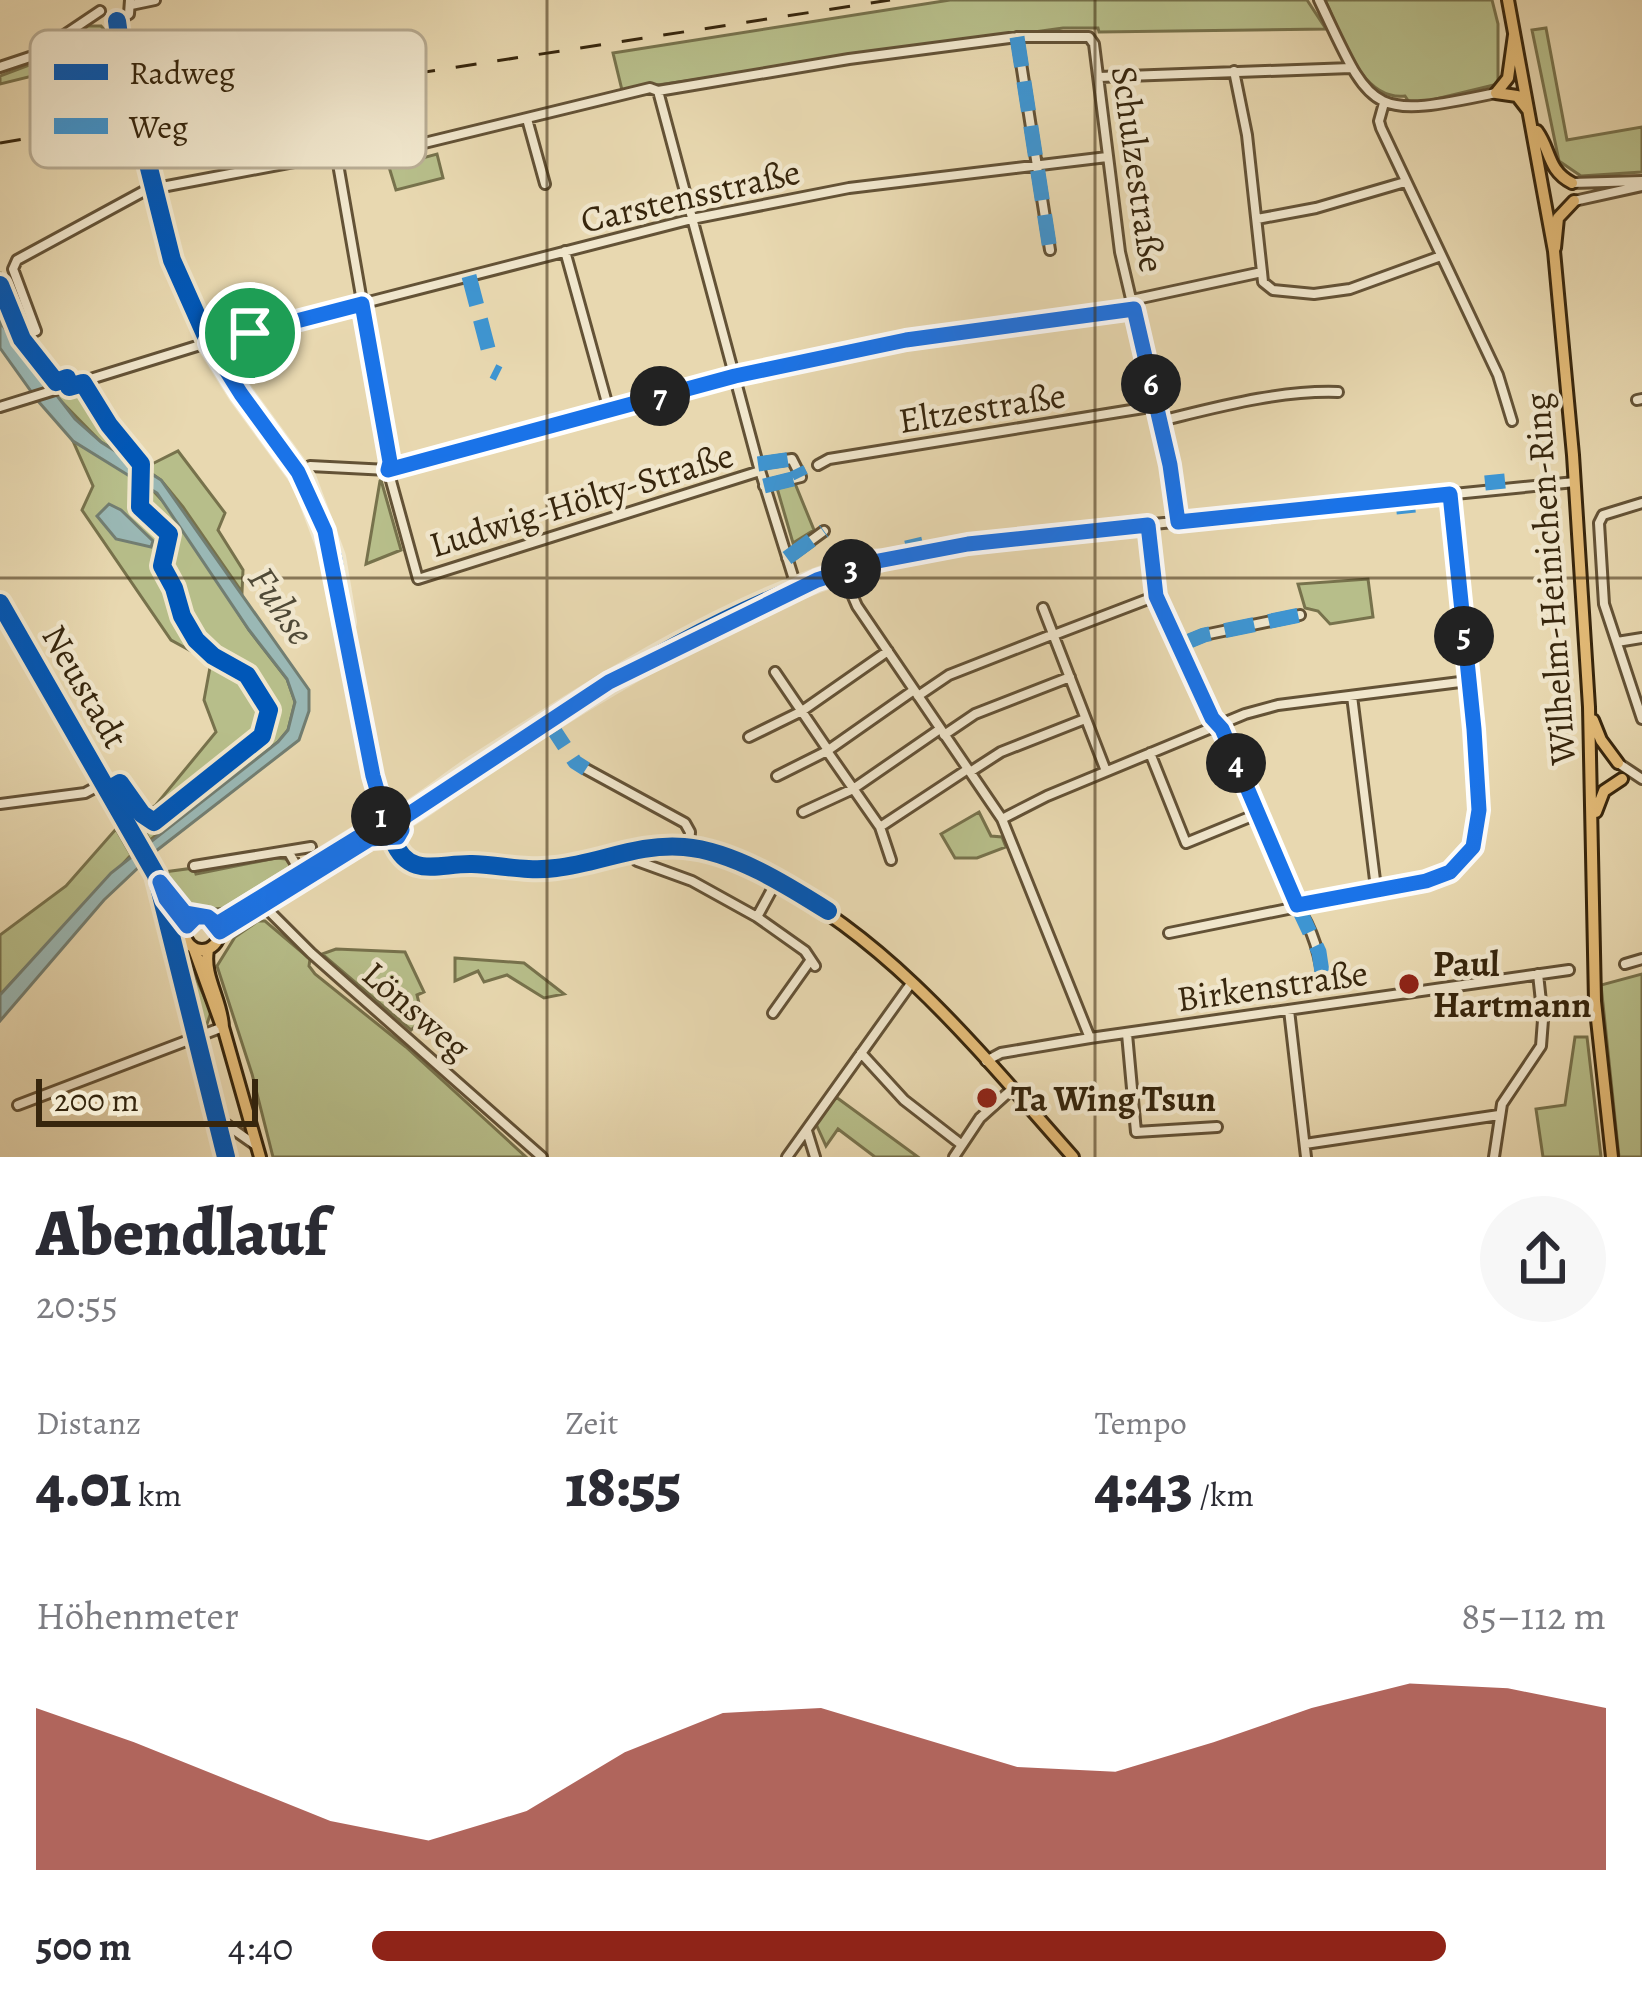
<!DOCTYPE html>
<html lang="de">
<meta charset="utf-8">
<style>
:root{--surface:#fff;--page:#f7f7f7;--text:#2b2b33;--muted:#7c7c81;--accent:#8f2418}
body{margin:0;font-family:Alegreya,serif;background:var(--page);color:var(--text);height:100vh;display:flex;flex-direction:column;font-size:45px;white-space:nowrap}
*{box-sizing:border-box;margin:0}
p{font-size:39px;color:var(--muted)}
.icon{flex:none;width:66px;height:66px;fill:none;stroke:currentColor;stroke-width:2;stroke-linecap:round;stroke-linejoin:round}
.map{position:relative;height:1157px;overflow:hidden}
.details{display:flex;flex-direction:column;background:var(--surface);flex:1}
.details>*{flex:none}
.scale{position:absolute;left:36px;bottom:30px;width:222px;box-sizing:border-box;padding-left:12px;border:6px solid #37260d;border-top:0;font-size:33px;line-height:42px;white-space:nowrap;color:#37260d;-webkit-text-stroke:9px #f0e6cc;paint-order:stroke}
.pin{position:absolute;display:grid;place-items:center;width:102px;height:102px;color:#fff;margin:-51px;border:6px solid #fff;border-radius:50%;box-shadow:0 3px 12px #0007}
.km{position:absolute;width:60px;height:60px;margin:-30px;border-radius:50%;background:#222;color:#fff;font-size:33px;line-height:60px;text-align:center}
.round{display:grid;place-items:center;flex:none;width:126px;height:126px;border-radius:63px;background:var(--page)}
.headline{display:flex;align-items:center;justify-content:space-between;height:204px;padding:0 36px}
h1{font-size:66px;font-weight:800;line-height:90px}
.figures{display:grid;grid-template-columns:repeat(3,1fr);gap:18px;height:204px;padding:12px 36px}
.figures div{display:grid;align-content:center}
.figures b{font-size:60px;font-weight:800}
.figures small{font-size:33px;font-weight:400}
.figures p{font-size:33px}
.chart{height:336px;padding:24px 36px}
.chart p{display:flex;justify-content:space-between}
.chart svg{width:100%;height:216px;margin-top:12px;fill:var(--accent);opacity:.7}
ul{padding:0 36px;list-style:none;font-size:39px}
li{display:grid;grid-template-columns:192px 144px 1fr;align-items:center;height:90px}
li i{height:30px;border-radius:15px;background:var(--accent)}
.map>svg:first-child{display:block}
.green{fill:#b7be8a;stroke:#77724c;stroke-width:3}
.water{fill:#9ab8b5;stroke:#727e72;stroke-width:3}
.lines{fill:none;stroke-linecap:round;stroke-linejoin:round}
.minor-tunnel{stroke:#c5b48f;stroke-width:8;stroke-dasharray:8 4;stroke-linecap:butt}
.minor-casing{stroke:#635236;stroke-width:14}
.major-casing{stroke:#37260d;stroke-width:16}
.minor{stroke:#f0e6cc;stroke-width:8}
.major{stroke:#e4bc78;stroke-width:10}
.rail{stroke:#37260d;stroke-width:3;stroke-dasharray:21 21;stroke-linecap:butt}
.quiet{stroke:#3e95d2;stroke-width:15;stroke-dasharray:30 15;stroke-linecap:butt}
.cycleway-casing{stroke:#f0e6cc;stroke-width:26}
.cycleway{stroke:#0057b8;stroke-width:18}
.route-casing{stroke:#fff;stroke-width:24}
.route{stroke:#1a73e8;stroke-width:15}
.grid{fill:none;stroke:#37260d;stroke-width:3;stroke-opacity:0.55}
.poi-dot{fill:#8f2418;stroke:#f0e6cc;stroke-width:4.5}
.labels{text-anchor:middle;stroke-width:9;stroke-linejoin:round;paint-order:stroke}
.street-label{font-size:36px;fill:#37260d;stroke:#f0e6cc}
.poi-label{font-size:36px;font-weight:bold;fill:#37260d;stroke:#f0e6cc;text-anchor:start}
.water-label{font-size:39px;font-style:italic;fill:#504a37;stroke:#f0e6cc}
.key{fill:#f0e6cc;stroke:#b8ac93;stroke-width:3}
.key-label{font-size:33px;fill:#37260d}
</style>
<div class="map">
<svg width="1642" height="1157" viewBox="0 0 1642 1157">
<rect width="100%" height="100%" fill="#e8d8b0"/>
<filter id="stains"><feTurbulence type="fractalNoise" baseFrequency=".00167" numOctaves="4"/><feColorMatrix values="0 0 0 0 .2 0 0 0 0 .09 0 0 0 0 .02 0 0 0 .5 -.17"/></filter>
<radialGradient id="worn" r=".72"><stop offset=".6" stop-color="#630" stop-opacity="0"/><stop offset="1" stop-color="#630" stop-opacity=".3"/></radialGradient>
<path class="green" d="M 950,0 L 1307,0 L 1326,29 L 1099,32 L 1098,28 L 1063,28 L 622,90 L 613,53 Z
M 1325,0 L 1492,0 L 1498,24 L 1498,84 L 1411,105 L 1405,96 C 1360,101 1341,33 1325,0 Z
M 88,26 L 101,26 L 108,34 L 115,66 L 93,61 L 0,84 L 0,76 L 40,61 Z
M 1546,28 L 1567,140 L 1642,127 L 1642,172 L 1581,176 L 1559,161 L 1532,30 Z
M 437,154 L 443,178 L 396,190 L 389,167 Z
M 0,272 L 23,333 L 56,380 L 45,384 L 0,322 Z
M 81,387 L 138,464 L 101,442 L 54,394 Z
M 73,441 L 145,482 L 174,513 L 249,630 L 287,679 L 295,702 L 288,730 L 278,742 L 150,840 L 133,812 L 155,806 L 216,732 L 204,700 L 211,662 L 171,640 L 82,510 L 93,486 Z
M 133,442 L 152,464 L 178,451 L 225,513 L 218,530 L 243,570 L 242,592 L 183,507 L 161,480 L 145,469 L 129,443 Z
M 381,480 L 401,550 L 366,564 L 380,481 Z
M 794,481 L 814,530 L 793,543 L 777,488 Z
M 1368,579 L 1373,617 L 1330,624 L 1318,611 L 1305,608 L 1298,584 Z
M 979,812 L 991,836 L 1002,837 L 1006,847 L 977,858 L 955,858 L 941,834 Z
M 116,829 L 131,855 L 0,995 L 0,935 L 66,886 Z
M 276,858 L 286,859 L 293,868 C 250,897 232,923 180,900 L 164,872 L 194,868 L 196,874 Z
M 168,915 L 211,1012 L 207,1024 L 197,1020 Z
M 258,921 L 265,921 L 310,959 L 309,966 L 315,974 L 406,1047 L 526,1157 L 273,1157 L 252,1074 L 217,966 L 235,937 Z
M 336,949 L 405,952 L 424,992 L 417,995 L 423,1019 L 411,1030 L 322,954 Z
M 455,958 L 524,963 L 564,994 L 544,998 L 507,975 L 484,982 L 478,971 L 455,981 Z
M 1642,974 L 1642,1157 L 1619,1157 L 1601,985 Z
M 1575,1037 L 1587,1037 L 1601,1157 L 1543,1157 L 1536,1109 L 1565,1105 Z
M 836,1097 L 918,1157 L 875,1157 L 838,1129 L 826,1146 L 816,1124 Z"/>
<path class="water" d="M 0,322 L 75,419 L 101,442 L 161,480 L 309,690 L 309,711 L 299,740 L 156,851 L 104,900 L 0,1021 L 0,995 L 111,873 L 278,742 L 288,730 L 295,702 L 287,679 L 249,630 L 157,493 L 73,441 L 38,401 L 0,348 Z
M 109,504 L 121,510 L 153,541 L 151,547 L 116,539 L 97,516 Z"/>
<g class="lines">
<path class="minor-tunnel" d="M 123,64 L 141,138"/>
<g class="minor-casing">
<path id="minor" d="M 1319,0 C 1373,114 1368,120 1496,93
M 131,5 L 155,0
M 117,21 L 123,64
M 117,21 L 129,14 L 130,0
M 1017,37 L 1050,250
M 0,67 L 33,56 L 100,11
M 1234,71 L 1247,135 L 1262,272
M 1099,77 L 1351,68
M 658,91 L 758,464 L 797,589
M 1384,103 L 1379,121 L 1381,128 L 1498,375 L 1512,421
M 527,119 L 545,184
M 141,138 L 172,260 L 204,335 L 241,394 L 304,480 L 325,531 L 384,814
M 338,164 L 650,88 L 658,91 L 849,59 L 1017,37 L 1089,37 L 1094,44 L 1120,252 L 1170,465 L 1178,522
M 338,164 L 390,462 L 388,470 L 735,376 L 906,340 L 1134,309
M 1572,183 L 1642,181
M 1574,201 L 1642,186
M 1257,219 L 1316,208 L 1405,182
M 565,251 L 609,410
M 1132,300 L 1262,272 L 1263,282 L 1273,290 L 1314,294 L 1350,289 L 1441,256
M 36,331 L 13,269 L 17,260 L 146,190 L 331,155 L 338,164
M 1637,400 L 1642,399
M 0,407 L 197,346 L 692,219 L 849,188 L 1107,157
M 1160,421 C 1218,407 1279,390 1338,392
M 758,464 L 792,459 L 801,477
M 818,465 L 829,459 L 1156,406
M 298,472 L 310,466 L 388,470 L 418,579 L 760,471
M 764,486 L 801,477
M 1642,503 L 1603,515 L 1599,523 L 1604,604 L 1642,719
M 1148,525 L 1156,596 L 1182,644 L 1212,718 L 1222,729 L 1291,899 C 1311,922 1319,950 1323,979
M 787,558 L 824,531
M 842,571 L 857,606 L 1002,819 L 1090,1038
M 1043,608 L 1106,771
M 1054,635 L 1156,596
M 1617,642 L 1642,638
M 1182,644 L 1204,635 L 1300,615
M 775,672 L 828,750
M 918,696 L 949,675 L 1054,634
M 1352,696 L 1376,888
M 944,735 L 975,714 L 1070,677
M 749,737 L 802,711 L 888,651
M 827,751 L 880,827 L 891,860
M 1150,753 L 1186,843 L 1257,814
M 1618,763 L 1642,779
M 586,769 L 685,823 L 690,832 L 689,847
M 970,772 L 1001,752 L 1085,719
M 777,776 L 827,751 L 914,690
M 0,804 L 85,793 L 102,784
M 803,812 L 853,789 L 940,729
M 400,819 L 609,683 L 797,589 L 865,565 L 1043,535 L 1575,482
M 1002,819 L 1047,796 L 1245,714 L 1278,705 L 1468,681
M 880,827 L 968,769
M 288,851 L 305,880
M 637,861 L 692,881 L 757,917
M 194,866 L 311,847
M 776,882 L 757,917 L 805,951 L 815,966
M 259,901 L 311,953 L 542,1157
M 164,915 L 226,1157
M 1169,933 L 1426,881 L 1463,861 L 1473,847 L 1478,830 L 1474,729 L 1450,493
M 1625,964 L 1642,959
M 1289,1010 L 1306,1157
M 773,1013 L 810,961
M 1127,1034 L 1136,1132 L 1217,1127
M 861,1053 L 904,1100 L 962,1145
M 986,1061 L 1001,1053 L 1090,1038 L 1569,970
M 18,1105 L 223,1027
M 217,1118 L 254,1144
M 807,1131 L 815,1157
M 1305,1144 L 1499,1115
M 787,1157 L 912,982
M 954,1157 L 980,1118 L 1011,1090
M 1494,1157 L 1502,1104 L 1541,1046 L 1543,1020 L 1538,974"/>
</g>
<g class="major-casing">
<path id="major" d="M 1508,0 L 1554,251 L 1573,455 L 1589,707 L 1595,1001 L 1612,1157
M 1496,93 L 1508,78 L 1514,35
M 1496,93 L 1517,96 L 1527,109
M 1537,131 C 1551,150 1547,170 1572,183
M 1555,248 L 1558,218 L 1574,201
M 0,603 L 166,899 L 187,926
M 1593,720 L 1601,740 L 1618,763
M 1596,812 L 1604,791 L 1622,779
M 393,840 C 408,879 438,864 470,864 C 501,865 530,872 561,867 C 611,859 654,838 705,850 C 729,856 750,869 772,880 C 894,943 982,1055 1073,1157
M185 933a17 17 0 1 1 34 0a17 17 0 1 1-34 0Z
M 217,924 L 366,833 L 384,814 L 396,815 L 402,825 L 393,840
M 220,931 L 256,911
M 194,949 L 221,1024
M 208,950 C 203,976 222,1000 223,1027 L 260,1157"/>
</g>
<use href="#minor" class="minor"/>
<use href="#major" class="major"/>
<path class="rail" d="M 0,143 L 315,89 L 890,0"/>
<path class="quiet" d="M 1017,37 L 1050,250
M 469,276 L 490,356
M 493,371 L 499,374
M 758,464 L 792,459 L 801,477
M 1485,483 L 1505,481
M 764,486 L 801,477
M 1396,507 L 1415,505
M 906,548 L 923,544
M 787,558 L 824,531
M 1182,644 L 1204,635 L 1300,615
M 548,721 L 575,762 L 586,769
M 1297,905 L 1319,952 L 1323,979"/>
<g class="cycleway-casing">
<path id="cycleway" d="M 117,21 L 123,64 L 172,260 L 209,343 L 241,394 L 304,480 L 333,557 L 344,622
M 0,285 L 22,339 L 56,382 L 67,378 L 69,387 L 83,383 L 109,425 L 141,464 L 140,507 L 169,534 L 162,566 L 174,588 L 182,616 L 196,640 L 213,656 L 247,675 L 269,710 L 262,736 L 154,822 L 142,814 L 120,783 L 108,790
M 0,603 L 156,875 L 226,1157
M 400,819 C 426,805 450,784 476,767 C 600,688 734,600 877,561
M 393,840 C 409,880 439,863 472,864 C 500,865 527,872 556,868 C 600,863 639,843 684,847 C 733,851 787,885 828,911
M 226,920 L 366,833 L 384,814 L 400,819"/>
</g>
<use href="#cycleway" class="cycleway"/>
</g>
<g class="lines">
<g class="route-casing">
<path id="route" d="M 250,333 L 209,343 L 241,394 L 298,472 L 325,531 L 373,776 L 384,814 L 375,827 L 217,924 L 208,917 L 185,913 L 160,882 L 166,899 L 187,926 L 196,917 L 208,917 L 220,932 L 370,839 L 398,837 L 402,830 L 400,820 L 609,682 L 817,580 L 873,562 L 968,544 L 1148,525 L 1156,596 L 1212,718 L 1222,729 L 1297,905 L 1426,881 L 1450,872 L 1473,847 L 1479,810 L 1474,729 L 1450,494 L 1178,522 L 1170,465 L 1134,309 L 906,340 L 735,376 L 388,470 L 390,462 L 362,304 L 250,333"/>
</g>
<use href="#route" class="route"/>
</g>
<path class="grid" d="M 547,0 L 547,1157M 1095,0 L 1095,1157M 0,578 L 1642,578"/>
<g class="poi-dot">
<circle cx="1409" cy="984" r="12"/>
<circle cx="987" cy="1098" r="12"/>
</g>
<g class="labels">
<g class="street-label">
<text transform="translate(1139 169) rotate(82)" y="13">Schulzestraße</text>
<text transform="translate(690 195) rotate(-13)" y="13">Carstensstraße</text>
<text transform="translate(982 407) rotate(-9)" y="13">Eltzestraße</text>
<text transform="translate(581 499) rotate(-17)" y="13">Ludwig-Hölty-Straße</text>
<text transform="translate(1549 579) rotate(-94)" y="13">Wilhelm-Heinichen-Ring</text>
<text transform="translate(86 686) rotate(60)" y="13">Neustadt</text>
<text transform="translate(1272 985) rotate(-8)" y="13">Birkenstraße</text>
<text transform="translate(417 1010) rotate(41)" y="13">Lönsweg</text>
</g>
<g class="poi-label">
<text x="1433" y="976">Paul<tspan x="1433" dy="41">Hartmann</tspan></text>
<text x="1011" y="1111">Ta Wing Tsun</text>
</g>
<g class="water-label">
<text transform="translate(282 605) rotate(56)" y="14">Fuhse</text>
</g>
</g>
<rect x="30" y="30" width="396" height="138" rx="18" class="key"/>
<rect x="54" y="64" width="54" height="16" fill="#0057b8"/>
<rect x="54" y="118" width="54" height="16" fill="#3e95d2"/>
<g class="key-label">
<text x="129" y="84">Radweg</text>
<text x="129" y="138">Weg</text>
</g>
<rect width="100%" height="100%" filter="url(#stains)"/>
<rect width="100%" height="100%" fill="url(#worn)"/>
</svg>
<div class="scale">200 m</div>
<div class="pin" style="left:250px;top:333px;background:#1e9e55"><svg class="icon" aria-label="arrive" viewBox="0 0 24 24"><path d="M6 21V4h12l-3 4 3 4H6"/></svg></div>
<b class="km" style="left:381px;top:816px">1</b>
<b class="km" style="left:851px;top:569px">3</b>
<b class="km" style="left:1236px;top:763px">4</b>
<b class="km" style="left:1464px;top:636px">5</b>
<b class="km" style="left:1151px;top:384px">6</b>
<b class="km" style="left:660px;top:396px">7</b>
</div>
<section class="details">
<div class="headline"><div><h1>Abendlauf</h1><p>20:55</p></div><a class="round"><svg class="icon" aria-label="share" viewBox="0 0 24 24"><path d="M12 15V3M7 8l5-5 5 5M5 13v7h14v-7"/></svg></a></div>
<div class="figures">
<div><p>Distanz</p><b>4.01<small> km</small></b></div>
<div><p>Zeit</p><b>18:55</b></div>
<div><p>Tempo</p><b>4:43<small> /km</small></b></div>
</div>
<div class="chart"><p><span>Höhenmeter</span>85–112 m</p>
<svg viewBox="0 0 160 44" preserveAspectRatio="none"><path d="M0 44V11L10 18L20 26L30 34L40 38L50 32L60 20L70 12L80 11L90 17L100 23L110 24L120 18L130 11L140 6L150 7L160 11V44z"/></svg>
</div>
<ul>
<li><b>500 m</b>4:40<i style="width:87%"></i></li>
</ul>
</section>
